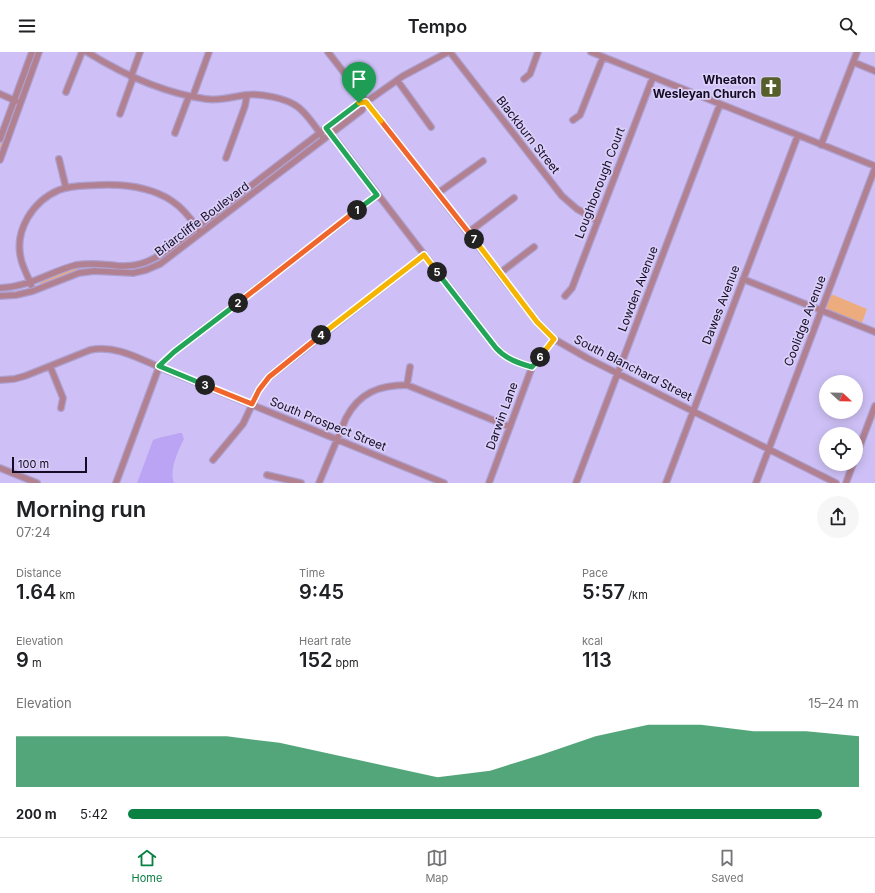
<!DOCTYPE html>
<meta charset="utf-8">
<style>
:root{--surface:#fff;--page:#f6f6f6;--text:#202124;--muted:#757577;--line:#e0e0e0;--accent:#0b8043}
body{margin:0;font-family:Inter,sans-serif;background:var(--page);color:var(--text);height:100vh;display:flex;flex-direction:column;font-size:15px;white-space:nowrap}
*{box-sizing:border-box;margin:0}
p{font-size:13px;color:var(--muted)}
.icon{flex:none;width:22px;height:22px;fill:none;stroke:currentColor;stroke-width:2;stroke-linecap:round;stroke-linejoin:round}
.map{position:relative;height:431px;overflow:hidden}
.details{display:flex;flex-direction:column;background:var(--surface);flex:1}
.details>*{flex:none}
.needle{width:26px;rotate:112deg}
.controls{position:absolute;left:819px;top:323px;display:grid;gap:8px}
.controls a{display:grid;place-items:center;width:44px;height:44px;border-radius:50%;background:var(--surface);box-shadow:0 2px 10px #0003;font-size:20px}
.scale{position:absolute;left:12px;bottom:10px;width:75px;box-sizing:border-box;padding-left:4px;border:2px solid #140c23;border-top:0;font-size:11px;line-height:14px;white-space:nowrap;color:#140c23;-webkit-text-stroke:3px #dacff8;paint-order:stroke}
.pin{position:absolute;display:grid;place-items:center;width:34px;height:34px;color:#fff;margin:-41px -17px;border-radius:50% 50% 50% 0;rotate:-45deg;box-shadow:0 0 4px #0007}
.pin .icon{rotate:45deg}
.km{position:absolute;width:20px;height:20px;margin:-10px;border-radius:50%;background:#222;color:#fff;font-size:11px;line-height:20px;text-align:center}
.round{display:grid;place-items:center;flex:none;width:42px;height:42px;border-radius:21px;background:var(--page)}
.summary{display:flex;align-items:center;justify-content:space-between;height:68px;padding:0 16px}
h1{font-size:22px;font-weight:600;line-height:30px}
.figures{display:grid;grid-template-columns:repeat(3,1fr);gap:6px;height:68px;padding:4px 16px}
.figures div{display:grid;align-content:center}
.figures b{font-size:20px;font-weight:600}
.figures small{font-size:11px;font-weight:400}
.figures p{font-size:11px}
.chart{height:112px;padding:8px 16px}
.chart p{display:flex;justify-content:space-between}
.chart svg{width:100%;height:72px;margin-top:4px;fill:var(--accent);opacity:.7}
ul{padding:0 16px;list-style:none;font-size:13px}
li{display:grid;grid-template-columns:64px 48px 1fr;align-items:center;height:30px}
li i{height:10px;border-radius:5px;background:var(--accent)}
header{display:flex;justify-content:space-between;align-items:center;height:52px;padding:0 16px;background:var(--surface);font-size:18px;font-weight:600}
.tab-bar{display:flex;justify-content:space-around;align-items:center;height:56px;border-top:1px solid var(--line);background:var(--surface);font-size:11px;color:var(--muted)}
.tab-bar a{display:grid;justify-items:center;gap:2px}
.tab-bar .selected{color:var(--accent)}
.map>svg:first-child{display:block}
.green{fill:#edac7d}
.water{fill:#bba4f3}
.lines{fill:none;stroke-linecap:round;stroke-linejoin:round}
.minor-casing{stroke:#ada0d0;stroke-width:8}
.minor{stroke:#b18191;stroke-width:5.5}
.split-1-casing{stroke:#fff;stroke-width:8}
.split-2-casing{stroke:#fff;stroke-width:8}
.split-3-casing{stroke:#fff;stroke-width:8}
.split-4-casing{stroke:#fff;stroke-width:8}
.split-5-casing{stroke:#fff;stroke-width:8}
.split-6-casing{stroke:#fff;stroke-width:8}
.split-7-casing{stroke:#fff;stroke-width:8}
.split-8-casing{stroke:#fff;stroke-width:8}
.split-9-casing{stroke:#fff;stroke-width:8}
.split-1{stroke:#22a559;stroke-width:5}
.split-2{stroke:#f0652b;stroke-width:5}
.split-3{stroke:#22a559;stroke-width:5}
.split-4{stroke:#f0652b;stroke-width:5}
.split-5{stroke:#f5b400;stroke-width:5}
.split-6{stroke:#22a559;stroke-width:5}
.split-7{stroke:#f5b400;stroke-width:5}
.split-8{stroke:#f0652b;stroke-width:5}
.split-9{stroke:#f5b400;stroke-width:5}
.labels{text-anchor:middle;stroke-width:3.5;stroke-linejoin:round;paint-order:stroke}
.poi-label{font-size:12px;font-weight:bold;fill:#140c23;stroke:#dacff8;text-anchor:end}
.street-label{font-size:12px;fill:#140c23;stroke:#dacff8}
</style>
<header><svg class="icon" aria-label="menu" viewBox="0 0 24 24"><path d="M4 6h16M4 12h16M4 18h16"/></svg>Tempo<svg class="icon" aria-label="search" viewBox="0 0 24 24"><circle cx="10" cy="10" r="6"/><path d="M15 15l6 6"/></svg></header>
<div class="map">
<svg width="875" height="431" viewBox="0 0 875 431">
<rect width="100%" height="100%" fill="#cec0f6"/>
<path class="green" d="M 14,57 L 15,57 L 0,102 L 0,93 Z
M 318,86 L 319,88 L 206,174 L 205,172 Z
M 192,183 L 194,183 C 180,194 167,207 151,214 C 130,222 109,215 87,217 C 71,218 56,227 41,233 L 39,232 L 41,230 L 64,220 L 82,215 L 147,212 L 162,205 Z
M 831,242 L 867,257 L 862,271 L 827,257 L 826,254 Z"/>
<path class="water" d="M 179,381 L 182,381 L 184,387 C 178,399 169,418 174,431 L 137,431 L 153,388 C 162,384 170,384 179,381 Z"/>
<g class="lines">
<g class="minor-casing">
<path id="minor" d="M 87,0 C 124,23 163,41 206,47 C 220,49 232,45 245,43 C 260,41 286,46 298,55 C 307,62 315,74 322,84
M 328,0 L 537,270 L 554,287 L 587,306 L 836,431
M 450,0 L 562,144 L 577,157 L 598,169
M 591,0 L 875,114
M 853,10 L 875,19
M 131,25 L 140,0
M 524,27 L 530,22 L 538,0
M 397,28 L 431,75
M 66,40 L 82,0
M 0,42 L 16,49
M 193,44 L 209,0
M 120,62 L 133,26
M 573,68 L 580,63 L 603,5
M 329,79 L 496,296 C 506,307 518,311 532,315
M 175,81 L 189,44
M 0,87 L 32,0
M 821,93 L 857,0
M 226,106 L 245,54 L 247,43
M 59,107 L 66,136
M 0,108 L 39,0
M 438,141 L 483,109
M 469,180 L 514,146
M 500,221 L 534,195
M 743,227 L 875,280
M 31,233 C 28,224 23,216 21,207 C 14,178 33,149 59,138 C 71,133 86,134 99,133 C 123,132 151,135 172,149 C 183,156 192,168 199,178
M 0,236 C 30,235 49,220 76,213 C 92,210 106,213 122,214 C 141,215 156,207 170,196 L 359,51 L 366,50 L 403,24 L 448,0
M 0,244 L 16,243 L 33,239 L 79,221 L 94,219 L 133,221 L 146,218 L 160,212 L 362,58 L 366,50
M 565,244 L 572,236 L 653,25
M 50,314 L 63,346 L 61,356
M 0,328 L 14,327 L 25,324 L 90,298 C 115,293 136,305 159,315 L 444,431
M 407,333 L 410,315
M 856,404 L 875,354
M 213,408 L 243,372 L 259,338 L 269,325 L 424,203
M 0,416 L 37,431
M 267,423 L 301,431
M 116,431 L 159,315 L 174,300 L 377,143
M 319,431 L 346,366 C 359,341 379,333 407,333 L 510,375
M 489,431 L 532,315 L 554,287
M 576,431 L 720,52
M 666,431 L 798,83
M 756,431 L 875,116
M 846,431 L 853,412"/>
</g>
<use href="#minor" class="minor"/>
</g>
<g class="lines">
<g class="split-1-casing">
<path id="split-1" d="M 357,158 L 377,143 L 326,76 L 359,51"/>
</g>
<g class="split-2-casing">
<path id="split-2" d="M 238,251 L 357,158"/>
</g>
<g class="split-3-casing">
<path id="split-3" d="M 205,333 L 159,314 L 174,300 L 238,251"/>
</g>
<g class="split-4-casing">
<path id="split-4" d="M 205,333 L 252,352 L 259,338 L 269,325 L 321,283"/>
</g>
<g class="split-5-casing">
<path id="split-5" d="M 321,283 L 424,203 L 437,220"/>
</g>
<g class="split-6-casing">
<path id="split-6" d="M 437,220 L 496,296 C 506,307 518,311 532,315 L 540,305"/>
</g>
<g class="split-7-casing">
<path id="split-7" d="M 474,187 L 537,270 L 554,287 L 540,305"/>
</g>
<g class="split-8-casing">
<path id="split-8" d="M 381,69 L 474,187"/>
</g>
<g class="split-9-casing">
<path id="split-9" d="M 359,51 L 366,50 L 381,69"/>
</g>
<use href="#split-1" class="split-1"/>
<use href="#split-2" class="split-2"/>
<use href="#split-3" class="split-3"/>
<use href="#split-4" class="split-4"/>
<use href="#split-5" class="split-5"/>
<use href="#split-6" class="split-6"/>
<use href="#split-7" class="split-7"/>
<use href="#split-8" class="split-8"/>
<use href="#split-9" class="split-9"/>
</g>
<defs>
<g id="church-square" transform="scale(1.15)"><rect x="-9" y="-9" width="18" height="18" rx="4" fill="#565e2c" stroke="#dacff8"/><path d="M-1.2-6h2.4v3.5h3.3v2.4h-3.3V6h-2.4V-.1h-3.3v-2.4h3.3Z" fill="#fff"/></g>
</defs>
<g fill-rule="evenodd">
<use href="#church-square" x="771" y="35"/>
</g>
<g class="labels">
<g class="poi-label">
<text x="756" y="32">Wheaton<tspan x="756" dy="14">Wesleyan Church</tspan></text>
</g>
<g class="street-label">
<text transform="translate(528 83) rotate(52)" y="4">Blackburn Street</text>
<text transform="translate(600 131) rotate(-69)" y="4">Loughborough Court</text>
<text transform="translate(202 167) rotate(-37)" y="4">Briarcliffe Boulevard</text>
<text transform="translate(638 237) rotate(-69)" y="4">Lowden Avenue</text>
<text transform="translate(721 253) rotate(-69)" y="4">Dawes Avenue</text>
<text transform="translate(805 269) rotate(-69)" y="4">Coolidge Avenue</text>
<text transform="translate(633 316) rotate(27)" y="4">South Blanchard Street</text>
<text transform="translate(502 364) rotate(-70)" y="4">Darwin Lane</text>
<text transform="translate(328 372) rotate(22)" y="4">South Prospect Street</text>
</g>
</g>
</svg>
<div class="controls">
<a><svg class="needle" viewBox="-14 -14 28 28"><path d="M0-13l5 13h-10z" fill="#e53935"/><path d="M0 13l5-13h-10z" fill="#757577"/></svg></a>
<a><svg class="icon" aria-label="locate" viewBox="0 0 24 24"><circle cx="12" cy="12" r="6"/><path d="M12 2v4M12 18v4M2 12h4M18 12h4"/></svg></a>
</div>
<div class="scale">100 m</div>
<div class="pin" style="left:359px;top:51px;background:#1e9e55"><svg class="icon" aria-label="arrive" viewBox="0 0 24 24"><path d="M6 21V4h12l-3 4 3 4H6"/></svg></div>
<b class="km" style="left:357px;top:158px">1</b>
<b class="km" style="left:238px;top:251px">2</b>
<b class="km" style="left:205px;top:333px">3</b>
<b class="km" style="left:321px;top:283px">4</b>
<b class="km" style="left:437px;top:220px">5</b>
<b class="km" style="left:540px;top:305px">6</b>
<b class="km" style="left:474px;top:187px">7</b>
</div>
<section class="details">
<div class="summary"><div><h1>Morning run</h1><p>07:24</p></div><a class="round"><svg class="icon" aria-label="share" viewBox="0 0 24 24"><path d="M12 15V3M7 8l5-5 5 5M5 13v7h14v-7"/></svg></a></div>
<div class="figures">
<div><p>Distance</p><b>1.64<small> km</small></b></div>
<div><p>Time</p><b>9:45</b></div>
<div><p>Pace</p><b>5:57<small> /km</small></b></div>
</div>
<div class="figures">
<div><p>Elevation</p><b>9<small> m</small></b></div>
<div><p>Heart rate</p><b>152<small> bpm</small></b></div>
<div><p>kcal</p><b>113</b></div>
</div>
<div class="chart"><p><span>Elevation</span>15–24 m</p>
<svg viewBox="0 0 160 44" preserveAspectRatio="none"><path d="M0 44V13L10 13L20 13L30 13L40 13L50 17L60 24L70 31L80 38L90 34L100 24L110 13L120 6L130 6L140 10L150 10L160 13V44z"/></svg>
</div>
<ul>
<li><b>200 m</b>5:42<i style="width:95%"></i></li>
</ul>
</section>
<nav class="tab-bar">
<a class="selected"><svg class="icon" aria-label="home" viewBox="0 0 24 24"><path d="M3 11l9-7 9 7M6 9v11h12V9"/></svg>Home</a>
<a><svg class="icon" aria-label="map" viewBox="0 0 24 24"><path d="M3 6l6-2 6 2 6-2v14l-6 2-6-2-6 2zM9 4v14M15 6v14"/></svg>Map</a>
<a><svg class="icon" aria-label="saved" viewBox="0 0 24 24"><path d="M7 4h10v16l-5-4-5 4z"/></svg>Saved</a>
</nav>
